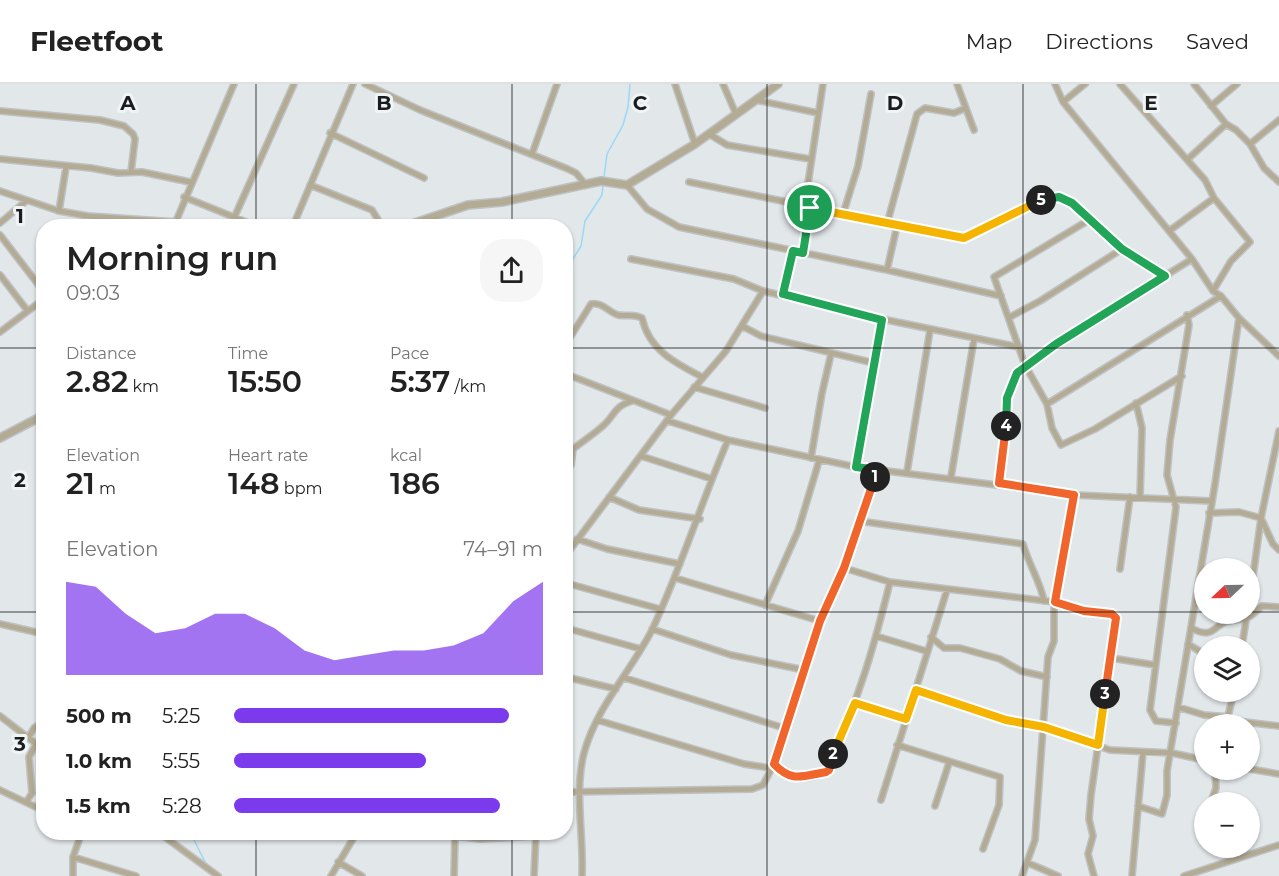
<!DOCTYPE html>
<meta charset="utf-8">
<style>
:root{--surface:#fff;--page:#f6f6f6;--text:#222;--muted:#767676;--line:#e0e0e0;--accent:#7c3aed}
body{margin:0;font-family:Montserrat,sans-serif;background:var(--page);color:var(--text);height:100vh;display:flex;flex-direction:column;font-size:22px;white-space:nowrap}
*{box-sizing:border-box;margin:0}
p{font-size:20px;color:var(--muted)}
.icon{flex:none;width:33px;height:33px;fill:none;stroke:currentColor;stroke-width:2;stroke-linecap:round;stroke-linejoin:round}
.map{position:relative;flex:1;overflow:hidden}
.panel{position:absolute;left:36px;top:135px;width:537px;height:621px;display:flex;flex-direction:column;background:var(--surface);border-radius:24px;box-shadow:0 2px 4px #0004}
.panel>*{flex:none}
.needle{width:39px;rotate:248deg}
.tools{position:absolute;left:1194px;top:474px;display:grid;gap:12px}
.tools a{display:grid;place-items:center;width:66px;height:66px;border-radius:50%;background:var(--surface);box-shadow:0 2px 4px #0004;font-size:30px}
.pin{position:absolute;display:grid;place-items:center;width:51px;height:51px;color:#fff;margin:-26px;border:3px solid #fff;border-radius:50%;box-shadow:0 2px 6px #0007}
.km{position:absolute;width:30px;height:30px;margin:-15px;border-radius:50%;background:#222;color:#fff;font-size:16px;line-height:30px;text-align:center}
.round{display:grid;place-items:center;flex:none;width:63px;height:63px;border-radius:24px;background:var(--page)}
.headline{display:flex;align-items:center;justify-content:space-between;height:102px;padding:0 30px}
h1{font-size:33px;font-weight:600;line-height:45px}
.metrics{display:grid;grid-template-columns:repeat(3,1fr);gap:9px;height:102px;padding:6px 30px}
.metrics div{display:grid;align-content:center}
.metrics b{font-size:30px;font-weight:600}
.metrics small{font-size:16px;font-weight:400}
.metrics p{font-size:16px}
.chart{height:168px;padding:12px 30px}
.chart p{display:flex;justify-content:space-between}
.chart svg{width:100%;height:108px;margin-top:6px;fill:var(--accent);opacity:.7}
ul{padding:0 30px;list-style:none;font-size:20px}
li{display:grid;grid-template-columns:96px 72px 1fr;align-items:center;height:45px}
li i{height:15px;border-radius:8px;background:var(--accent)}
header{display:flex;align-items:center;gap:36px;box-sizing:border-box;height:84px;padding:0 30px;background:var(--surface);border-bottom:2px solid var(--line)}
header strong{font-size:28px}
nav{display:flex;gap:33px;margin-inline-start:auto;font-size:21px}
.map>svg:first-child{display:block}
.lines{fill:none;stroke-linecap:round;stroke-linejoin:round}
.stream{stroke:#98d9f5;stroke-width:1.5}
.minor-casing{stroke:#bec2c5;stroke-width:8}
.tertiary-casing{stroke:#bec2c5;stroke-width:10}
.minor{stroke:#b4ab94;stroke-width:5}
.tertiary{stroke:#b4ab94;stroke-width:7}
.split-1-casing{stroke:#fff;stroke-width:12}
.split-2-casing{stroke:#fff;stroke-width:12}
.split-3-casing{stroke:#fff;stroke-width:12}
.split-4-casing{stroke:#fff;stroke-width:12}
.split-5-casing{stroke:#fff;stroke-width:12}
.split-6-casing{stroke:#fff;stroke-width:12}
.split-1{stroke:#22a559;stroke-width:8}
.split-2{stroke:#f0652b;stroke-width:8}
.split-3{stroke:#f5b400;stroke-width:8}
.split-4{stroke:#f0652b;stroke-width:8}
.split-5{stroke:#22a559;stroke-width:8}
.split-6{stroke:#f5b400;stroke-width:8}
.grid{fill:none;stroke:#1a1c1d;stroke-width:1.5;stroke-opacity:0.55}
.grid-label{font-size:20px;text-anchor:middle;font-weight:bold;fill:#1a1c1d;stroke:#eff5f7;stroke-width:6;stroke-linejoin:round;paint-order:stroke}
</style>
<header>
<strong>Fleetfoot</strong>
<nav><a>Map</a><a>Directions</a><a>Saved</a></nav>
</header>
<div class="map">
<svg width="1279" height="792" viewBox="0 0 1279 792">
<rect width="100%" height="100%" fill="#e2e7ea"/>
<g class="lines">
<path class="stream" d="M 604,93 L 607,70 L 623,41 L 628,23 L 630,0
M 566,186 L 581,162 L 585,137 L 602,111 L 603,101
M 190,748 L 206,780"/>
<g class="minor-casing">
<path id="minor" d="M 365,0 L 420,26 L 568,85 L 576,89 L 586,101
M 675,0 L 695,60
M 723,0 L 736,30
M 957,0 L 974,46
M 1055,0 L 1063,18 L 1192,175 L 1213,207 L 1221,212 L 1239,234 L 1279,272
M 1120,0 L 1205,96 L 1214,114 L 1250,158 L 1231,177 L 1213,207
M 1194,0 L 1226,40 L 1236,46 L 1250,60 L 1264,84 L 1279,98
M 756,16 L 818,29
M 1063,18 L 1085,0
M 1211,22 L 1237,0
M 0,27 L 100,36 L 124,42 L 133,50 L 135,55 L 131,88
M 330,49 L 424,94
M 709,50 L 727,61 L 810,75
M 1250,60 L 1279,36
M 532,70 L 557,0
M 0,75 L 91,84 L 118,89 L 142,88 L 190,98
M 1188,75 L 1226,40
M 689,98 L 964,154 L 1047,114 L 1059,113 L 1072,119 L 1122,165 L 1165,192
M 310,101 L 372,126 L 382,142
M 627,101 L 647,125 L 679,143 L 887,186 L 1001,212
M 0,107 L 59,127 L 88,132 L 176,138
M 184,113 L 256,142
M 59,127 L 66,83
M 843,130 L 858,82 L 871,10
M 234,134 L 294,0
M 1089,136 L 994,193 L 1025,281 L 1047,320 L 1052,344 L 1061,361 L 1095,345 L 1182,292
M 0,139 L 26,117
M 887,140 L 917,30 L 925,24 L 954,29 L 966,24
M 174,142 L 234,0
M 293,142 L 353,0
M 1169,147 L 1214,114
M 0,151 L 44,208
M 803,169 L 810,124 L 807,106 L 823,0
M 631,175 L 734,195 L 763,207 L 882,235 L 1019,263
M 887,186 L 897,142
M 0,191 L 27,226
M 783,210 L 793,167
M 1010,233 L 1040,217 L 1122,165
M 742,242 L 761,252 L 874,279
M 0,248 L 44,215
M 566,260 L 591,220 C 603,218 608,228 618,231 C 627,233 633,229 642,234 C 649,266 675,279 702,293
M 566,290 L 671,331
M 694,303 L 765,324
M 1136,319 L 1142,344 L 1140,413
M 1047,320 L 1221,212
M 668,337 L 728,356 L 856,383 L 1074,411 L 1211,417
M 641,372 L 712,395
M 811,374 L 822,309 L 831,270
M 856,383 L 882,235
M 907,388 L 930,246
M 566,389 L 571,381 L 573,365 C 583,357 594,350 604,341 C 616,330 613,323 632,317
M 951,393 L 974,255
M 999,399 L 1007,314 L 1017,289 L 1056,260 L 1192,175
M 609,413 L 639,426 L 700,435
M 1209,429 L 1239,428 L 1261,434
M 1261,434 L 1273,460 L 1279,466
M 859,437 L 1023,460 C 1029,481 1040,497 1044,517
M 577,455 L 607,465 L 680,480
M 566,471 L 671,331 L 726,267 L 763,207
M 844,484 L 890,498 L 1055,518 L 1084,527 L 1112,530 L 1116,534 L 1091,711 L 1089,735 L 1093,752 L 1088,770 L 1094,792
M 1120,485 L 1130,413
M 675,494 L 820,537
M 566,499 L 660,525
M 1250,514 L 1261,434 L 1279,347
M 765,521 L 798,447 L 819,377
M 0,540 L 44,550
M 566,544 L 641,565
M 1191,544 C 1215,557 1214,539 1229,537 C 1249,533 1246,537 1262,522 L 1279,523
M 652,545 L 731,571 L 804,586
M 40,549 L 44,567
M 876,552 L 926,567
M 931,553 L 944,564 L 960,564 L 1000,575 L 1021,587 L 1047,593
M 1188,560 L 1204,570
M 1242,562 L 1247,530
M 1111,574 L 1155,581
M 566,593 L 616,605
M 625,594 L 784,644
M 916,606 L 1006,636 L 1044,643 L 1110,666 L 1172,669 L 1204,676
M 855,619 L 906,635
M 1178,623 L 1204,631 L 1229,633
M 0,632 L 44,666
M 597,636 L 744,680 L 770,684
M 1228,636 L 1279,642
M 1176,639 L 1156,637 L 1150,626 L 1176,423 L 1167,391 L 1170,356 L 1189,241 L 1187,231
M 1226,640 L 1234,608
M 28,654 L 34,644 L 44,638
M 897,661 L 1000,693 L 999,721 L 983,765
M 774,680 C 789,696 810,698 829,686 L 830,676 C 858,619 875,559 890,498
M 1250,685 L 1279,690
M 0,706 L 44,727
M 566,708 L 752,705 L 763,701 L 774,680 L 820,537 L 844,484 L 878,386
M 881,716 L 947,506
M 27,717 L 32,709 L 29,673 L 36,660
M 1211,718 L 1216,704 L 1215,686
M 935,722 L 949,679
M 1138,722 L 1162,730 L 1167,711 L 1167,687 L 1215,400 L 1239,234
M 158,748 L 218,792
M 73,773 L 136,792
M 338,778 L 362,792
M 1028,779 L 1058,792
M 73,792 L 73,773 L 82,748
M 331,792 L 357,748
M 454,792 L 455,752 L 480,755 L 536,752
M 534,792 L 536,749
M 582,792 C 584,752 574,708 584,669 C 596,624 631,587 652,546 C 681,484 701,419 728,356
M 1022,792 L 1035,756 L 1048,573 L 1054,557 L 1054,525 L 1074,411
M 1132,792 L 1143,668
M 1184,792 L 1279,761"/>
</g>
<g class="tertiary-casing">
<path id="tertiary" d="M 406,142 L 468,121 L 502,118 L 601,97 L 627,101 L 695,60 L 778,0
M 0,354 L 44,331"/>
</g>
<use href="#minor" class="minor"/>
<use href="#tertiary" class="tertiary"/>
</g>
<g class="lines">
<g class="split-1-casing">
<path id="split-1" d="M 810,124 L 803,169 L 793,167 L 783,210 L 882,236 L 856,383 L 878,386 L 875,393"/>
</g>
<g class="split-2-casing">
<path id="split-2" d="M 833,670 L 829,686 L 826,688 C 802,692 792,699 774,680 L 820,537 L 844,484 L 875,393"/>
</g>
<g class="split-3-casing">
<path id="split-3" d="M 833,670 L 855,619 L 906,635 L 916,606 L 1006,636 L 1044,643 L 1098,661 L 1105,610"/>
</g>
<g class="split-4-casing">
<path id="split-4" d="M 1006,342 L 999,399 L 1074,411 L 1055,518 L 1084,527 L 1112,530 L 1116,534 L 1105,610"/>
</g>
<g class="split-5-casing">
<path id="split-5" d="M 1006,342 L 1007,314 L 1017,289 L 1056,260 L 1165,192 L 1122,165 L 1072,119 L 1059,113 L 1041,116"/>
</g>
<g class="split-6-casing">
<path id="split-6" d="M 810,124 L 964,154 L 1041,116"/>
</g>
<use href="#split-1" class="split-1"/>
<use href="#split-2" class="split-2"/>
<use href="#split-3" class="split-3"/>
<use href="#split-4" class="split-4"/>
<use href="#split-5" class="split-5"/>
<use href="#split-6" class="split-6"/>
</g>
<path class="grid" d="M 256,0 L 256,142M 512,0 L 512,142M 767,0 L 767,792M 1023,0 L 1023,792M 0,264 L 44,264M 566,264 L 1279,264M 0,528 L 44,528M 566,528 L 1204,528M 1250,528 L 1279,528M 256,748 L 256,792M 512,748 L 512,792"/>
<g class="grid-label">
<text x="128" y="26">A</text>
<text x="384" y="26">B</text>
<text x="640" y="26">C</text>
<text x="895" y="26">D</text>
<text x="1151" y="26">E</text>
<text x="20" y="139">1</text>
<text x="20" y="403">2</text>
<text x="20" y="667">3</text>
</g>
</svg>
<div class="tools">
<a><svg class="needle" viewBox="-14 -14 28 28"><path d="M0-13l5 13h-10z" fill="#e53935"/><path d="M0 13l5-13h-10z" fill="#767676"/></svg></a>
<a><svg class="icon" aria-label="layers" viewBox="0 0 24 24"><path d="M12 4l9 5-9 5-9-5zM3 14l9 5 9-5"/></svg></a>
<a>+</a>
<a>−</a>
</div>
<div class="pin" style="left:810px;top:124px;background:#1e9e55"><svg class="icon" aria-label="arrive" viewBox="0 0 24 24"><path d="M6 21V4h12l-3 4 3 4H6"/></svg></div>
<b class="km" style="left:875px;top:393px">1</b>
<b class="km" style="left:833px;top:670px">2</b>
<b class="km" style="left:1105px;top:610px">3</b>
<b class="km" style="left:1006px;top:342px">4</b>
<b class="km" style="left:1041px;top:116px">5</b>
<section class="panel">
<div class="headline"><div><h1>Morning run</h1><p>09:03</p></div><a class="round"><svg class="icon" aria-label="share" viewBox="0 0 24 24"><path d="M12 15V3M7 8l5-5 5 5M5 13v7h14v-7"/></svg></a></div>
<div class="metrics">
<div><p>Distance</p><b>2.82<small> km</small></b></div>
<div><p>Time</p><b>15:50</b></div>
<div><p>Pace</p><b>5:37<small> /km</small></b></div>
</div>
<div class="metrics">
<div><p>Elevation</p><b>21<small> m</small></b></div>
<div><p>Heart rate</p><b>148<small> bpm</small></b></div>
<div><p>kcal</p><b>186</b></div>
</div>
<div class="chart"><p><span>Elevation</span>74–91 m</p>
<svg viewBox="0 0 160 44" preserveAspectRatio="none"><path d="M0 44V6L10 8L20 19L30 27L40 25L50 19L60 19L70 25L80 34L90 38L100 36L110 34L120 34L130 32L140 27L150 14L160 6V44z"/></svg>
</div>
<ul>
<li><b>500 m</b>5:25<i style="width:89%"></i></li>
<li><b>1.0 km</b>5:55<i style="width:62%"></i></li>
<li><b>1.5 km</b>5:28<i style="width:86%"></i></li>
</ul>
</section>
</div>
